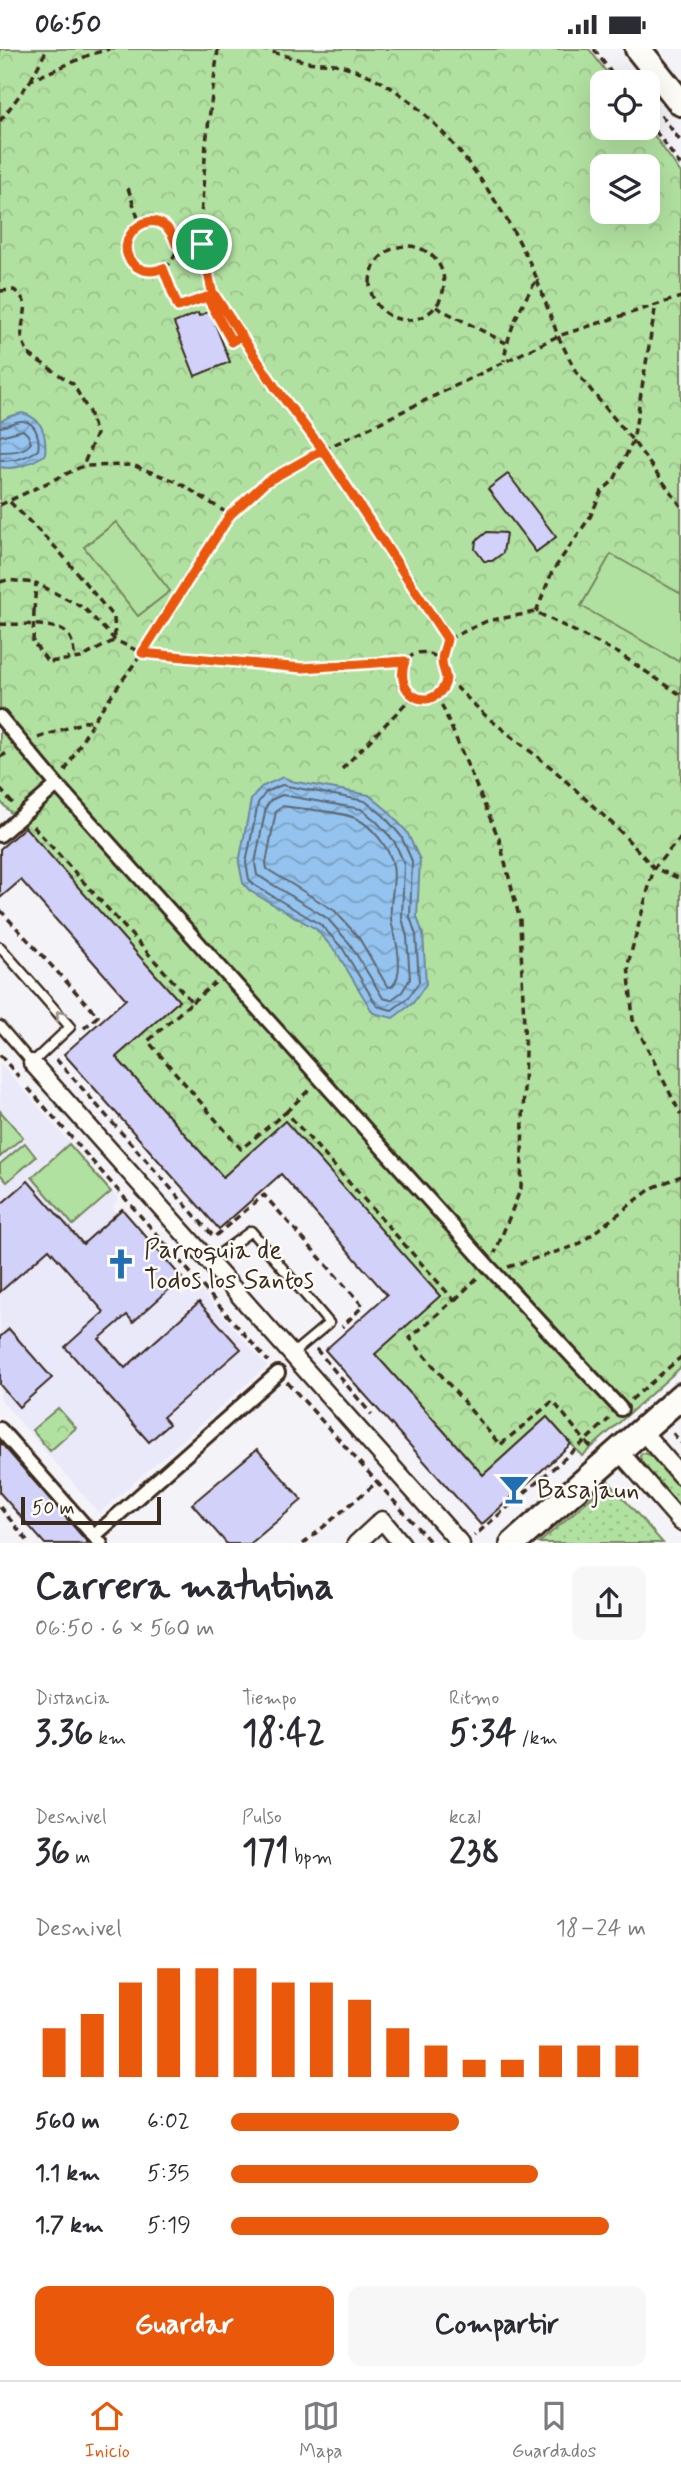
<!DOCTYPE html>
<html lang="es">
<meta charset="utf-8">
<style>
:root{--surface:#fff;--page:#f7f7f7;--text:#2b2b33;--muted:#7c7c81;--line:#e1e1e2;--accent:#ea580c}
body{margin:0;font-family:Mynerve,sans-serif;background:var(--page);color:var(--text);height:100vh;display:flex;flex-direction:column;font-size:26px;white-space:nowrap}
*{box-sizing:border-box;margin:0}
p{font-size:23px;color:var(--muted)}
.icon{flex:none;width:38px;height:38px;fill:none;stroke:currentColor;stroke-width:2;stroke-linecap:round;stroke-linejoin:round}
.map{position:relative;height:1494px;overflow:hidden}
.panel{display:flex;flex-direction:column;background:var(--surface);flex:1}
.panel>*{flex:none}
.fabs{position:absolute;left:590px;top:21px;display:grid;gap:14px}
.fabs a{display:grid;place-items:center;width:70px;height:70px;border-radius:14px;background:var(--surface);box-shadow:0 7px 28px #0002;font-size:35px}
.scale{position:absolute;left:21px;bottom:18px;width:140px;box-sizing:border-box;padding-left:7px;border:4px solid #3b2a1e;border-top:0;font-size:19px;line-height:24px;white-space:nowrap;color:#3b2a1e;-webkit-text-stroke:5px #fdfcf7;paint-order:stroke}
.pin{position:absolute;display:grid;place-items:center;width:60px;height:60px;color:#fff;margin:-30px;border:4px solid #fff;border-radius:50%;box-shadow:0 2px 7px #0007}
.round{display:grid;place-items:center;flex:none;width:74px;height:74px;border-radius:14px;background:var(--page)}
.headline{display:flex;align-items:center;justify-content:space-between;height:119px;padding:0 35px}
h1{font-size:38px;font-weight:700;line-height:52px}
.metrics{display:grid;grid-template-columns:repeat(3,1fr);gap:10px;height:119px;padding:7px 35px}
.metrics div{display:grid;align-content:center}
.metrics b{font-size:35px;font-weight:700}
.metrics small{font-size:19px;font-weight:400}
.metrics p{font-size:19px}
.chart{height:196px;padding:14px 35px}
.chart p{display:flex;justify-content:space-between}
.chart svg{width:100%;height:126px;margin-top:7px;stroke:var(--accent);stroke-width:6}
.button{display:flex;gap:14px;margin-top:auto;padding:14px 35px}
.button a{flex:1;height:80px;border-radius:14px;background:var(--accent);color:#fff;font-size:28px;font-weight:700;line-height:80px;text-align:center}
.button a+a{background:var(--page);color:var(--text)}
ul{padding:0 35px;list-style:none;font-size:23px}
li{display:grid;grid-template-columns:112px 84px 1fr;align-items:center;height:52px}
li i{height:18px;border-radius:9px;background:var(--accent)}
.status{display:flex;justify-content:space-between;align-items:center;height:49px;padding:0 35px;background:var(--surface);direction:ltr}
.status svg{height:19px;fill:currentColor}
.tab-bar{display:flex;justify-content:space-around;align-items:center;height:98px;border-top:2px solid var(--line);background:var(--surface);font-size:19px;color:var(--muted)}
.tab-bar a{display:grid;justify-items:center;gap:4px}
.tab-bar .on{color:var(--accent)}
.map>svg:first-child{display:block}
.built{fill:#eae9f9}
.grass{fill:url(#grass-dots);stroke:#76865f;stroke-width:2}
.forest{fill:url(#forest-crowns);stroke:#76865f;stroke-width:2;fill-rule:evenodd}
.pitch{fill:#b1e1a0;stroke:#76865f;stroke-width:2}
.water{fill:url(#water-waves);stroke:#70869b;stroke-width:2}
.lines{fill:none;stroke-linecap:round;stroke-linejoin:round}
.shore{stroke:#5e6771;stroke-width:2}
.building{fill:#d1d1fa;stroke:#3b2a1e;stroke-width:2}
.service-casing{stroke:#3b2a1e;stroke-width:13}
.pedestrian-casing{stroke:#3b2a1e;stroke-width:18}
.minor-casing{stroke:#3b2a1e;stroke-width:21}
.primary-casing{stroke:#3b2a1e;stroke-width:30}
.path{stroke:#3b2a1e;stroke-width:3.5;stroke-dasharray:7 5;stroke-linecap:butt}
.service{stroke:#fdfcf7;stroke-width:8}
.pedestrian{stroke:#fdfcf7;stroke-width:12}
.minor{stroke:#fdfcf7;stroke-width:16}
.primary{stroke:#fdfcf7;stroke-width:24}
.path-bridge{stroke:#3b2a1e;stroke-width:3.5;stroke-dasharray:7 5;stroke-linecap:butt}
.oneway{stroke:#9c938a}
.route-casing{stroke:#fff;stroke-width:14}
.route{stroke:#ea580c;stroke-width:9}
.labels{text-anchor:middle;stroke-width:5;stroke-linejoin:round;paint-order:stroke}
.poi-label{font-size:26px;fill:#3b2a1e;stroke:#fdfcf7;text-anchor:start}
</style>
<div class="status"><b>06:50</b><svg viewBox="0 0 49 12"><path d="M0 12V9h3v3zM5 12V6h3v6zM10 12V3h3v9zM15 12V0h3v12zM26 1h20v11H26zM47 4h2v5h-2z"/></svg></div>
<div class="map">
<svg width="681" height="1495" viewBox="0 0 681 1495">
<defs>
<pattern id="grass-dots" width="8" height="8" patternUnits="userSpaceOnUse" patternTransform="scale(1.75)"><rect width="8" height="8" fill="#b1e1a0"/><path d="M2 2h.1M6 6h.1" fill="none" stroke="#99c189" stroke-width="1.8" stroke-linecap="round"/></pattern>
<pattern id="forest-crowns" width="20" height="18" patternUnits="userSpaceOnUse" patternTransform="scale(1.75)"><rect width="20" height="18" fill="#b1e1a0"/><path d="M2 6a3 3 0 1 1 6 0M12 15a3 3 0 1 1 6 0" fill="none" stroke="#99c189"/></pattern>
<pattern id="water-waves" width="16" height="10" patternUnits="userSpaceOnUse" patternTransform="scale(1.75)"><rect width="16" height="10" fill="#93c3ee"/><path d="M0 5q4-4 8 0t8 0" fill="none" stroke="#799fc0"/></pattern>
</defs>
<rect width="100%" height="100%" fill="#f4f3f8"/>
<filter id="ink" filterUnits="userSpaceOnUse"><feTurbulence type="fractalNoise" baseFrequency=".0143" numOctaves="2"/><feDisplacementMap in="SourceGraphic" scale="14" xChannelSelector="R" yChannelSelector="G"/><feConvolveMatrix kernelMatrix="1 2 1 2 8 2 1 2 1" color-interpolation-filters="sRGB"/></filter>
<g filter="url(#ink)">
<path class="built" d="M 0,1014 L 119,1150 L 112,1158 L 117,1165 L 73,1204 L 133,1273 L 174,1237 L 182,1247 L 195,1235 L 267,1317 L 99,1464 L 0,1350 Z"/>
<path class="grass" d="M 642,1404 C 657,1404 672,1429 681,1440 L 681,1460 L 642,1415 L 640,1407 Z
M 609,1433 L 663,1494 L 539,1494 Z"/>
<path class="forest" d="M 0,0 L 589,0 L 614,33 L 602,33 L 602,79 L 648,78 L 681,124 L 681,1318 L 582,1407 L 547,1368 L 483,1426 L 375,1305 L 440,1247 L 285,1073 L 223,1128 L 116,1008 L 179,952 L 0,752 ZM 602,117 L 648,117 L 648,163 L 602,163 Z
M 58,1359 L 76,1379 L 50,1402 L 32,1381 Z"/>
<path class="pitch" d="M 116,473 L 170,542 L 138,567 L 84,498 Z
M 611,505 L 681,545 L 681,606 L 678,612 L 581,557 Z
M 0,1062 L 23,1088 L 0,1108 Z
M 25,1094 L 36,1108 L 7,1133 L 0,1125 L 0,1115 Z
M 69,1095 L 111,1143 L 73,1176 L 32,1128 Z"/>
<path class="water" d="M 22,364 C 43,369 47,386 45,406 C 31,414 16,422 0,418 L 0,373 L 8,368 Z
M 283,728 L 291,732 L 369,746 L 387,761 L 407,783 L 420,811 L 417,868 L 423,885 L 426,935 L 413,954 L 393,969 L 373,964 L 337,904 L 316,880 L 250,842 L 243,834 L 239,814 L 251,751 L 261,738 Z"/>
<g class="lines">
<path class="shore" d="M 0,378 C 8,377 15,371 23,372 C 37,373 40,391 38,401 C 26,409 14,413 0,411
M 0,387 L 23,381 L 28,386 L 31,394 C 24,403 11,403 0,403
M 282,736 L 365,752 L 383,766 L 401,787 L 412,812 L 410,868 L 416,886 L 419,933 L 408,949 L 392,961 L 377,957 L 343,900 L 321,876 L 254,836 L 249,830 L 246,814 L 258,754 L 266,743 Z
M 282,746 L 361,760 L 376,772 L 394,792 L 404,814 L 402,869 L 407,888 L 410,930 L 402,943 L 391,951 L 383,949 L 350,895 L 327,869 L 257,826 L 255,814 L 266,758 L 271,751 Z
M 282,757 C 301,760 341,762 357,770 C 372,777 390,800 393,816 C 397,835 387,857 392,876 C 397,893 405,924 392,938 L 387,937 L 359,889 L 335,862 L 267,820 L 266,814 L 276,762 Z"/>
</g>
<path class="building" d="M 210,262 L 230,313 L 195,327 L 174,274 L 198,264 L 199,267 Z
M 508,425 L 556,488 L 536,503 L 488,440 Z
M 487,483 L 506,484 L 503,504 L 492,512 L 484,512 L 475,500 L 476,492 Z
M 25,778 L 179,952 L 116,1008 L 223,1128 L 285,1072 L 440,1247 L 375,1305 L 483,1426 L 547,1368 L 571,1395 L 481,1476 L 325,1301 L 387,1246 L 281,1125 L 219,1180 L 64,1005 L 126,950 L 21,831 L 0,849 L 0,800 Z
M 28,1132 L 83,1195 L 122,1160 L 182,1229 L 133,1273 L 127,1266 L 99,1290 L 125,1319 L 199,1253 L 241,1300 L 163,1368 L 169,1375 L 149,1393 L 65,1298 L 104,1263 L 49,1200 L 0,1243 L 0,1156 Z
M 9,1280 L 52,1329 L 19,1358 L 0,1336 L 0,1288 Z
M 0,1393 L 89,1495 L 45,1495 L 0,1444 Z
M 257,1400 L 302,1451 L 250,1495 L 227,1495 L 192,1455 Z"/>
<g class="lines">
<g class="service-casing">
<path id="service" d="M 0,898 L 70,978 L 32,1014 L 0,977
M 210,1212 L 251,1182 L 329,1274 L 292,1305"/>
</g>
<g class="pedestrian-casing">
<path id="pedestrian" d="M 0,668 L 57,736 L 489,1218 L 621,1360
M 0,786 L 57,736
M 0,1380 L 101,1495
M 94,1487 L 278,1324"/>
</g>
<g class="minor-casing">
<path id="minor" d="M 32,1014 L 461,1495
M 642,1382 L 681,1427
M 619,1402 L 681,1473
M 356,1495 L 382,1471 L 402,1495"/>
</g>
<g class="primary-casing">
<path id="primary" d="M 638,0 L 681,54
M 513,1495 L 681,1347"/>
</g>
<path class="path" d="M 218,0 L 206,94 L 200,184 L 212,241 L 275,338 L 323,401 L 448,590 C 446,596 442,605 442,611 C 442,621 449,628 443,638 C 440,644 432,649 425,650 C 385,652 401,579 442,612
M 261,0 C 277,4 292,9 308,13 C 318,15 329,13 340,16 C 349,18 361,23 370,27 C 440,59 508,161 537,230 C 521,257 508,280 504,312
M 594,0 L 618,33
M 31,31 L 47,0
M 661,66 L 681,93
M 0,72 L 31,31 L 89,6 L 109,0
M 648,72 L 681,117
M 128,139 L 140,175
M126 198a25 25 0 1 1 50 0a25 25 0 1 1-50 0Z
M 176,195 L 202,195
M370 234a37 37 0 1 1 74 0a37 37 0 1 1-74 0Z
M 163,219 L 178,258 L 207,248 L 232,293 L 241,286
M 537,231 L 558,287 L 576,323 L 633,392 L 681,457
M 0,242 L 14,241 C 35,257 20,267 22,288 C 23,293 26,299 27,304 L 73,335 L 89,363 L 96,385 L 83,417
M 436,258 L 506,294
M 10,453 L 59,502 L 114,569 L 115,591 L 81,609 L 48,613 L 33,593
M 0,456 L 83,417 L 132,416 L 178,433 L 230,466
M 0,533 L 7,531 L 36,534
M 34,562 L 36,534 L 84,559 L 115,591 L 142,604 L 302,619 L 405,613
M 536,563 L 552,523 L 590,468 L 602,442 L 614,431 L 633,392 L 656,255
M 0,575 C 16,576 54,573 66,584 C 72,589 73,596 74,604 L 68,610
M 448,590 L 487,572 L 536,563 L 618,604 L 681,646
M 447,629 L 487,668 L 553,720 L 617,779 L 654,819 L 681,830
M 437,645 L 499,790 L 520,871 L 525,1003 L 521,1139 L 495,1204
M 38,689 L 93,670
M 0,708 L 9,703
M 342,720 L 413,647
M 65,722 L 95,669 L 142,604 L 230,466 L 266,433 L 323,401 L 558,287 L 681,248
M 0,740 L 14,756
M 33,777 L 192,953 L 148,992 L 241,1100 L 286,1063 L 454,1251 L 410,1289 L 500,1396 L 553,1352 L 585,1392 L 474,1487
M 681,788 L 654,819 L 628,915 L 633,971 L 681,1066
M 0,861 L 98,967 L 82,981
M 192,953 L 215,934
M 0,1006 L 19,1028
M 56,1010 L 214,1188 L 264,1146 L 363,1257 L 342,1278
M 28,1039 L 268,1312
M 286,1063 L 311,1039
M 508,1218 L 578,1196 L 652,1139 L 681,1127
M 455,1251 L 479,1227
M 318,1300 L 317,1301 L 372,1366
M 287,1333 L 377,1433
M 631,1351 L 681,1308
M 673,1384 L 681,1394
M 591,1398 L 585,1392 L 609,1370
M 0,1458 L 30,1495
M 303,1495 L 377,1433 L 432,1495"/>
<use href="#service" class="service"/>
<use href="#pedestrian" class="pedestrian"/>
<use href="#minor" class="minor"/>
<use href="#primary" class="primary"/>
<path class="path-bridge" d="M 33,593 L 34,562"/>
</g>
<defs><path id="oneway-chevron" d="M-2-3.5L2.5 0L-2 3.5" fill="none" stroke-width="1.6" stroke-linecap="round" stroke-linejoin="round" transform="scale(1.75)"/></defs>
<use class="oneway" href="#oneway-chevron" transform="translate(60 966) rotate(-131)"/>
</g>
<g class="lines" filter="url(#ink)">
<g class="route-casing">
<path id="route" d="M 202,195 L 176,195 C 159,143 103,194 137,218 C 145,223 154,223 163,219 L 178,258 L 207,248 L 232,293 L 241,286 L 275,338 L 323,401 L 447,590 C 446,596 442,605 442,612 C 442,622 450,628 443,639 C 428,663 393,645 405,612 L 302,619 L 142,604 L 230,466 L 266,433 L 323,401 L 275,338 L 212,242 L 202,195"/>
</g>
<use href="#route" class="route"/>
</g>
<defs>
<g id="church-bare" transform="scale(2.415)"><path d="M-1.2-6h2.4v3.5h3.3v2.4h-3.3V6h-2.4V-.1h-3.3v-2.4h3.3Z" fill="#1f6fb2" stroke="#fdfcf7" stroke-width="2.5" paint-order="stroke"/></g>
<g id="bar-bare" transform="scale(2.415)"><path d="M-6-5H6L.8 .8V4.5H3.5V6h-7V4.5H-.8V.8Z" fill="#1f6fb2" stroke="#fdfcf7" stroke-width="2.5" paint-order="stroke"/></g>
</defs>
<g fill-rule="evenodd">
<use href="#church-bare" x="121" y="1215"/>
<use href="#bar-bare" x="514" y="1440"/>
</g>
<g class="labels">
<g class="poi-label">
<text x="144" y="1209">Parroquia de<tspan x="144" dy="30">Todos los Santos</tspan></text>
<text x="537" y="1449">Basajaun</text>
</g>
</g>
</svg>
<div class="fabs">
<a><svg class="icon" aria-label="locate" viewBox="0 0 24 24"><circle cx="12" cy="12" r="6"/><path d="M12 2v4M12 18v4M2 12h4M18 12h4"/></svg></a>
<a><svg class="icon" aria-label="layers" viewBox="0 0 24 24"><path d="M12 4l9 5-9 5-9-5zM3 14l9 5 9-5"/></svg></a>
</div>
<div class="scale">50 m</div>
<div class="pin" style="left:202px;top:195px;background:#1e9e55"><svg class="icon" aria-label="arrive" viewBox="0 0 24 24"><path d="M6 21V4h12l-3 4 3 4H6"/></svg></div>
</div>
<section class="panel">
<div class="headline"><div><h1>Carrera matutina</h1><p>06:50 · 6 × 560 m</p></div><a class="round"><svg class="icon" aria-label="share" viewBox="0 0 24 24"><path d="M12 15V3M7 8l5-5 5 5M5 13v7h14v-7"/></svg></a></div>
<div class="metrics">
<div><p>Distancia</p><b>3.36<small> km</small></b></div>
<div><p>Tiempo</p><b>18:42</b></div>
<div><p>Ritmo</p><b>5:34<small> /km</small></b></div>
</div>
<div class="metrics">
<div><p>Desnivel</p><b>36<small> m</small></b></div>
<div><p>Pulso</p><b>171<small> bpm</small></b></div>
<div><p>kcal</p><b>238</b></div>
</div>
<div class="chart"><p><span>Desnivel</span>18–24 m</p>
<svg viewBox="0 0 160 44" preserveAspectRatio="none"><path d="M5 44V27M15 44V22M25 44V11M35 44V6M45 44V6M55 44V6M65 44V11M75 44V11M85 44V17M95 44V27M105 44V33M115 44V38M125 44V38M135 44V33M145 44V33M155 44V33"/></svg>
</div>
<ul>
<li><b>560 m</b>6:02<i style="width:55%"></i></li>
<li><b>1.1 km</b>5:35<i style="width:74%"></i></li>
<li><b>1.7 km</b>5:19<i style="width:91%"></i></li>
</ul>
<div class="button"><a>Guardar</a><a>Compartir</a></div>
</section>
<nav class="tab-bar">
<a class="on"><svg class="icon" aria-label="home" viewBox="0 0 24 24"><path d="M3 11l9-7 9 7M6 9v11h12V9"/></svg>Inicio</a>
<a><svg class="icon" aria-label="map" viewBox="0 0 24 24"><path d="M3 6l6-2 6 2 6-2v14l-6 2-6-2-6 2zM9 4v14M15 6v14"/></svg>Mapa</a>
<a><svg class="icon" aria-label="saved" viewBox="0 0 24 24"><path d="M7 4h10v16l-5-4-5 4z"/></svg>Guardados</a>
</nav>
